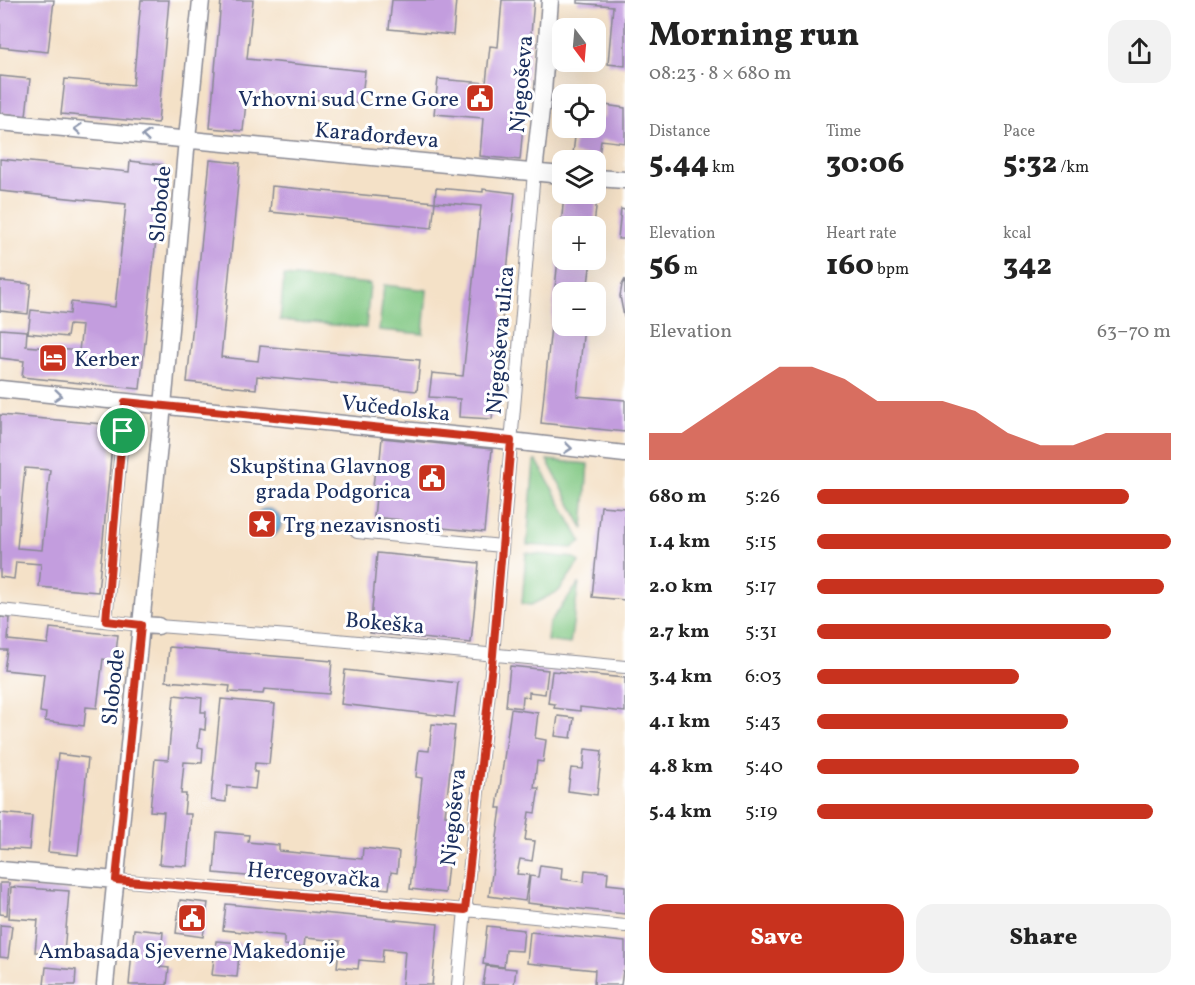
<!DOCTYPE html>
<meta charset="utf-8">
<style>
:root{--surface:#fff;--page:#f2f2f2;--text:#222;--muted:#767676;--accent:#c8321e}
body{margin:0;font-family:Vollkorn,serif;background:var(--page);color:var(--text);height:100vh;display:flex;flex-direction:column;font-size:22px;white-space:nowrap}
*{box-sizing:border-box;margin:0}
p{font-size:20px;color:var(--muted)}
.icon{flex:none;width:33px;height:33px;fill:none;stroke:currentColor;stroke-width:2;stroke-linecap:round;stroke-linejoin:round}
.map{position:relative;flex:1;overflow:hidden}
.panel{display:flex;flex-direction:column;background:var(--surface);width:570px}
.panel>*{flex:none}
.needle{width:39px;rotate:164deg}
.fabs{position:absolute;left:552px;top:18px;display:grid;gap:12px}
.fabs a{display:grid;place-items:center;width:54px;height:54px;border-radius:12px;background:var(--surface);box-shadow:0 6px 24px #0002;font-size:30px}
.pin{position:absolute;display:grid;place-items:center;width:51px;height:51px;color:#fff;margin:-26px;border:3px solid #fff;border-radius:50%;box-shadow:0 2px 6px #0007}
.round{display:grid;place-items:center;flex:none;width:63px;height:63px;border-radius:18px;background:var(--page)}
.headline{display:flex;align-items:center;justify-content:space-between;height:102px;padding:0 24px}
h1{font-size:33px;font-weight:800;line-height:45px}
.figures{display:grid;grid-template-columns:repeat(3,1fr);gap:9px;height:102px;padding:6px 24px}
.figures div{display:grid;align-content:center}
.figures b{font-size:30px;font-weight:800}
.figures small{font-size:16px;font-weight:400}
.figures p{font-size:16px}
.chart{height:168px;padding:12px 24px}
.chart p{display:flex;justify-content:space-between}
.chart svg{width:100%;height:108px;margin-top:6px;fill:var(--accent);opacity:.7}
.button{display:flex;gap:12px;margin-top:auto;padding:12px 24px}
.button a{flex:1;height:69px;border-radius:18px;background:var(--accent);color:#fff;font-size:24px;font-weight:800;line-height:69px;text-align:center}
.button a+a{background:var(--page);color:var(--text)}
ul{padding:0 24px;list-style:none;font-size:20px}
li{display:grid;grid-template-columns:96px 72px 1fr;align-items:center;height:45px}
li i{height:15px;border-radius:8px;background:var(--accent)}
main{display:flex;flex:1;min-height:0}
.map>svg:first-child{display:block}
.green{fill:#80c782;stroke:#4e7b70;stroke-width:1.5}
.water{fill:#57a6d1;stroke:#396a98;stroke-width:1.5}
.building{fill:#c39dde;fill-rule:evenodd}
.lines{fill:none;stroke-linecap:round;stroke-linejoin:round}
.pedestrian-casing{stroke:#888892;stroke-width:14}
.minor-casing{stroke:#888892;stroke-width:19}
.pedestrian{stroke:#fff;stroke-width:12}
.minor{stroke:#fff;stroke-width:16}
.oneway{stroke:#8d97ae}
.route-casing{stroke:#fff;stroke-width:12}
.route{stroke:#c8321e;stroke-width:8}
.labels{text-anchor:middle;stroke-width:6;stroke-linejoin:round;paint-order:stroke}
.street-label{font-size:22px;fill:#1b2f5e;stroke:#fff}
.poi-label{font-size:22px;fill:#1b2f5e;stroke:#fff;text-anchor:end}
</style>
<main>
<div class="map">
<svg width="625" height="985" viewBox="0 0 625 985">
<rect width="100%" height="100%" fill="#fff"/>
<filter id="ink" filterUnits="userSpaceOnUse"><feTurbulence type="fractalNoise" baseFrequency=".0167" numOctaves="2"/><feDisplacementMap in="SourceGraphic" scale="12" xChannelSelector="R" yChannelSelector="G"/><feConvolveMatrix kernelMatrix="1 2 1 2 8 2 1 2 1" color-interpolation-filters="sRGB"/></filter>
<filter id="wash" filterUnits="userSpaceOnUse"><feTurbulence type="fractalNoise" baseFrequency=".008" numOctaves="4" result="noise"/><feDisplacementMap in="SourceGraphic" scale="24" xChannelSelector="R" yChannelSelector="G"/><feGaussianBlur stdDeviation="1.35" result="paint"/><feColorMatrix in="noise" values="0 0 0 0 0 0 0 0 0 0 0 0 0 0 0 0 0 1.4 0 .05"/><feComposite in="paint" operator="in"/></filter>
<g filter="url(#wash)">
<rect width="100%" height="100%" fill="#f4e1c7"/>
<path class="green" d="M 284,276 L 370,284 L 366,328 L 280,320 Z
M 384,285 L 427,290 L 423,334 L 379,330 Z
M 547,460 L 588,464 L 583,528 Z
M 534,461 L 537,461 L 581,541 L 572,548 L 527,545 Z
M 526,553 L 575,558 L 579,562 L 559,591 L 531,605 L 522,604 Z
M 579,583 L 570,644 L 547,641 L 549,623 Z"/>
<path class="water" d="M253 523a14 14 0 1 1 28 0a14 14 0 1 1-28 0Z"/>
<g id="blocks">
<path class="building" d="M 0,0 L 54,0 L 48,52 L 0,47 Z
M 141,0 L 169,0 L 158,123 L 61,114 L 65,79 L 133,85 Z
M 221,0 L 253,0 L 247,59 L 365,71 L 361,104 L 247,93 L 243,131 L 210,128 Z
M 392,0 L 456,0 L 453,35 L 389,29 Z
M 502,0 L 534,0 L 520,160 L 480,156 L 483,118 L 434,114 L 438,79 L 486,83 L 490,46 L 498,47 Z
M 578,0 L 625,0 L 625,66 L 608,64 L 613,6 L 578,3 Z
M 0,76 L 30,79 L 26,116 L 0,113 Z
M 605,105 L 625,108 L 625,143 L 601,140 L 599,157 L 573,154 L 576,128 L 596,128 L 596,117 L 604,118 Z
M 0,159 L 129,172 L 130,161 L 164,165 L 140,389 L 22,377 L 24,361 L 0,358 L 0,329 L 27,331 L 26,346 L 79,351 L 82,326 L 69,325 L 67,337 L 28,333 L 31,310 L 70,314 L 71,302 L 115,307 L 126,204 L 0,191 Z
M 210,160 L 240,163 L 221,357 L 258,361 L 260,346 L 420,360 L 417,391 L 257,376 L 256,389 L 187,382 Z
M 272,186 L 435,202 L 432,228 L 270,212 Z
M 436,188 L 483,192 L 483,189 L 515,193 L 492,419 L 459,417 L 460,399 L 429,397 L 432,373 L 463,376 L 481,206 L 435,202 Z
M 564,195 L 597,198 L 594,226 L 561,226 Z
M 621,209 L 625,210 L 625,239 L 618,239 Z
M 561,230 L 562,230 L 562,260 L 591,260 L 587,292 L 562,292 L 562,326 L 584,326 L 577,396 L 625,400 L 625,432 L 541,423 Z
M 625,279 L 625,317 L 624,317 L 620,296 L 622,285 Z
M 0,281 L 31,284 L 28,314 L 0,311 Z
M 0,415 L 114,425 L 98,592 L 39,587 L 41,564 L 16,562 L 14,579 L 0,577 ZM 25,468 L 50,470 L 42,550 L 17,548 Z
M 382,438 L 492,449 L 484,532 L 401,524 L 401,520 L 374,517 L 377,487 L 373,487 L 375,468 L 379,469 Z
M 601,506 L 625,508 L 625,600 L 592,597 Z
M 377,553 L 479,563 L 471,643 L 370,633 Z
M 0,617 L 10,618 L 8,640 L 48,644 L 50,628 L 118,635 L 115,661 L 103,659 L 97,708 L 86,707 L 84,726 L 45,721 L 46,713 L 40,712 L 44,674 L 4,670 L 7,650 L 0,650 Z
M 169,647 L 332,661 L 329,694 L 264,689 L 263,694 L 229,692 L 230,686 L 166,681 Z
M 510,666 L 548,670 L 545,694 L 529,692 L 529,697 L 523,696 L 522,708 L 506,706 Z
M 345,670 L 458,683 L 454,717 L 341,704 Z
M 552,671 L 625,678 L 625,712 L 580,707 L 580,711 L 554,708 L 555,704 L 548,703 Z
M 174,695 L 202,698 L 201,712 L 206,712 L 205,730 L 200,729 L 198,747 L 203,748 L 202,763 L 184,762 L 181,794 L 186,794 L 184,814 L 191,814 L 187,866 L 159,864 L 164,812 L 150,811 L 155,759 L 168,760 Z
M 221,699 L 275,704 L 269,764 L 255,763 L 254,772 L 257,772 L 255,789 L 227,786 L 226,802 L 211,800 Z
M 511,709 L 538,713 L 535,738 L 546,740 L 543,762 L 537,761 L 534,788 L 539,788 L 535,813 L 529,812 L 525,840 L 535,841 L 532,861 L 520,859 L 517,874 L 529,875 L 525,901 L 489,896 L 501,808 L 497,808 Z
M 558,716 L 574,718 L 571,738 L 555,736 Z
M 432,724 L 455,726 L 445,815 L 453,816 L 445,893 L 410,889 L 422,778 L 416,777 L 419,750 L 429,751 Z
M 585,749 L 602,751 L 597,795 L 568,791 L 571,768 L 583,769 Z
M 58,754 L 88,758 L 78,855 L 48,852 Z
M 0,813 L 32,816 L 29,850 L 0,848 Z
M 217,832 L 249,835 L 248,842 L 279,845 L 279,851 L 362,859 L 363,848 L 399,852 L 397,873 L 391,872 L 389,889 L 214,873 Z
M 540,865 L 562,868 L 561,879 L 584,882 L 585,870 L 608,872 L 607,884 L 625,886 L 625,914 L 527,903 L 530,876 L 538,877 Z
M 0,883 L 9,883 L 7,915 L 0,914 Z
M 11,887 L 69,891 L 64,954 L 35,952 L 38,920 L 9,918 Z
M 180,900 L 208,903 L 203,937 L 176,933 Z
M 226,904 L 438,924 L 432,985 L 402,985 L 405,951 L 383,949 L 382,962 L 359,960 L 358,969 L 337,967 L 340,941 L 305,938 L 304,947 L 284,945 L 284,936 L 223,930 Z
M 0,925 L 12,926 L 8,958 L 0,957 Z
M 487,926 L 524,930 L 522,951 L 506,950 L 504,967 L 483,964 Z
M 134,929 L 163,932 L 160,967 L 169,968 L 167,985 L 129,985 Z
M 530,932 L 625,942 L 625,972 L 623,971 L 621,985 L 594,985 L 595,970 L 527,963 Z
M 216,941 L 240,943 L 237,977 L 212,975 Z
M 486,966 L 516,969 L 514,985 L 483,985 Z
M 46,967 L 76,970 L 75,985 L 44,985 Z"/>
</g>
</g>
<g filter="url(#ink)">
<use href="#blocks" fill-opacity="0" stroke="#888892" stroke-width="1.5"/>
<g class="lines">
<g class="pedestrian-casing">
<path id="pedestrian" d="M 357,532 L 502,546
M 0,610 L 141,625
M 106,621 L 125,402
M 158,626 L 315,638 L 625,667
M 116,880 L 465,910 L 625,926
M 458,985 L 465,910 L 493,655 L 534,172"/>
</g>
<g class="minor-casing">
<path id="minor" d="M 0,122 L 562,175
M 534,172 L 543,92 L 550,0
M 596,178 L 625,180
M 0,389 L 511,441 L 625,454
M 141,625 L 158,626
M 0,870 L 116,880
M 105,985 L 165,385 L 187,139 L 201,0"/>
</g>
<use href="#pedestrian" class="pedestrian"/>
<use href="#minor" class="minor"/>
</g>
<defs><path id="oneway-chevron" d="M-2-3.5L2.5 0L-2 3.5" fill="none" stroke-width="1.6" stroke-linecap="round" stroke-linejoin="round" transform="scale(1.5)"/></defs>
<g class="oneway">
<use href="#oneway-chevron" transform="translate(78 129) rotate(-175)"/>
<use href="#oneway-chevron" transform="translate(146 136) rotate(-174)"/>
<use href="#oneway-chevron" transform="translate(58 395) rotate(6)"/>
<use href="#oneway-chevron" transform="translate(568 448) rotate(6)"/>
</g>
</g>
<g class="lines" filter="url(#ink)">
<g class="route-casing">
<path id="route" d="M 125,402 L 511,441 L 493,655 L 465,910 L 116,880 L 141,625 L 106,621 Z"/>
</g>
<use href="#route" class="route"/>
</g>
<defs>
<g id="civic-square" transform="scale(1.5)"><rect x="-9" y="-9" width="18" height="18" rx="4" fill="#c8321e" stroke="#fff"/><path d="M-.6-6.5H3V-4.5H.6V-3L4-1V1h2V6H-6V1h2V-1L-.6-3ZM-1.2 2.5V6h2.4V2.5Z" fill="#fff"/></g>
<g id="hotel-square" transform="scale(1.5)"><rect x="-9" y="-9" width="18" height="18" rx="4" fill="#c8321e" stroke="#fff"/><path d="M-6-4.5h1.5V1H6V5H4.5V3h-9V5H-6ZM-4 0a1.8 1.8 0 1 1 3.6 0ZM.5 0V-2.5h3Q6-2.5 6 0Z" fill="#fff"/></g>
<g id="sight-square" transform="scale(1.5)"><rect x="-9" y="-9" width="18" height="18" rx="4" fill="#c8321e" stroke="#fff"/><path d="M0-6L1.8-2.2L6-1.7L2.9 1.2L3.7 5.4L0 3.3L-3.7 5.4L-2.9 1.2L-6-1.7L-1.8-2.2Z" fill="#fff"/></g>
</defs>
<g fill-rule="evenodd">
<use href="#civic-square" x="480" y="98"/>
<use href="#hotel-square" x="53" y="358"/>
<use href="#civic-square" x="432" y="478"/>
<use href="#sight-square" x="262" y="524"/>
<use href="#civic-square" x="192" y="918"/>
</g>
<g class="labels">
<g class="street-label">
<text transform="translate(520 84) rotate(-85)" y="8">Njegoševa</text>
<text transform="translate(377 134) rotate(5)" y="8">Karađorđeva</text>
<text transform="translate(159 204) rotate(-85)" y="8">Slobode</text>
<text transform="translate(499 340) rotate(-85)" y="8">Njegoševa ulica</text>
<text transform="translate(396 407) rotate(6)" y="8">Vučedolska</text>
<text transform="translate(385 622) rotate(5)" y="8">Bokeška</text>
<text transform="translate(112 687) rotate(-84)" y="8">Slobode</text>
<text transform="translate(452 817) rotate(-84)" y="8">Njegoševa</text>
<text transform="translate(314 874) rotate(5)" y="8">Hercegovačka</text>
</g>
<g class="poi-label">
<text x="459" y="106">Vrhovni sud Crne Gore</text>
<text x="74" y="366" text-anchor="start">Kerber</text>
<text x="411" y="473">Skupština Glavnog<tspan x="411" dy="25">grada Podgorica</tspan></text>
<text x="283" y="532" text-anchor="start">Trg nezavisnosti</text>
<text x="192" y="958" text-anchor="middle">Ambasada Sjeverne Makedonije</text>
</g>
</g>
</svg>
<div class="fabs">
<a><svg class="needle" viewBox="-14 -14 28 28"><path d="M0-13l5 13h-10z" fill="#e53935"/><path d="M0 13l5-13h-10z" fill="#767676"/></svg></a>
<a><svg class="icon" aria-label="locate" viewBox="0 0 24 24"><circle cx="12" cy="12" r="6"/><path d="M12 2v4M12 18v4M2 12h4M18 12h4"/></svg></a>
<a><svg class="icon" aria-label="layers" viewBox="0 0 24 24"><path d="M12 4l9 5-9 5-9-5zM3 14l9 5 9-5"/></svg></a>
<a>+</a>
<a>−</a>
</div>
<div class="pin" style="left:123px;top:431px;background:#1e9e55"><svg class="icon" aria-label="arrive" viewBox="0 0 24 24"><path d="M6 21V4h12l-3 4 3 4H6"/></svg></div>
</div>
<section class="panel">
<div class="headline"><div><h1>Morning run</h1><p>08:23 · 8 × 680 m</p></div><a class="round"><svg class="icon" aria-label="share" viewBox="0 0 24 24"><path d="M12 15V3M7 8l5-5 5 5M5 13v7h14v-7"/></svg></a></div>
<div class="figures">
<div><p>Distance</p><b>5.44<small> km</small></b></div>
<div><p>Time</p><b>30:06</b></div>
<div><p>Pace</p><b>5:32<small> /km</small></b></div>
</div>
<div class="figures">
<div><p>Elevation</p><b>56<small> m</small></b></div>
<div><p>Heart rate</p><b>160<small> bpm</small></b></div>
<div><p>kcal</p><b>342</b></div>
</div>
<div class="chart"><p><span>Elevation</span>63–70 m</p>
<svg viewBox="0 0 160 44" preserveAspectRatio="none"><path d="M0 44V33L10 33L20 24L30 15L40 6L50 6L60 11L70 20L80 20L90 20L100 24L110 33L120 38L130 38L140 33L150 33L160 33V44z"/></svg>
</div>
<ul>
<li><b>680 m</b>5:26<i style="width:88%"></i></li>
<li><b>1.4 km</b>5:15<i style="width:100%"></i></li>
<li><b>2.0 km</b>5:17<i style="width:98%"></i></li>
<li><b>2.7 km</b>5:31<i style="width:83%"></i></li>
<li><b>3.4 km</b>6:03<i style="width:57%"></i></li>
<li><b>4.1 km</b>5:43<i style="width:71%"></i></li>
<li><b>4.8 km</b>5:40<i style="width:74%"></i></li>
<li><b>5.4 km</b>5:19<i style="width:95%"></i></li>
</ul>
<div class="button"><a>Save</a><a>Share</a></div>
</section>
</main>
